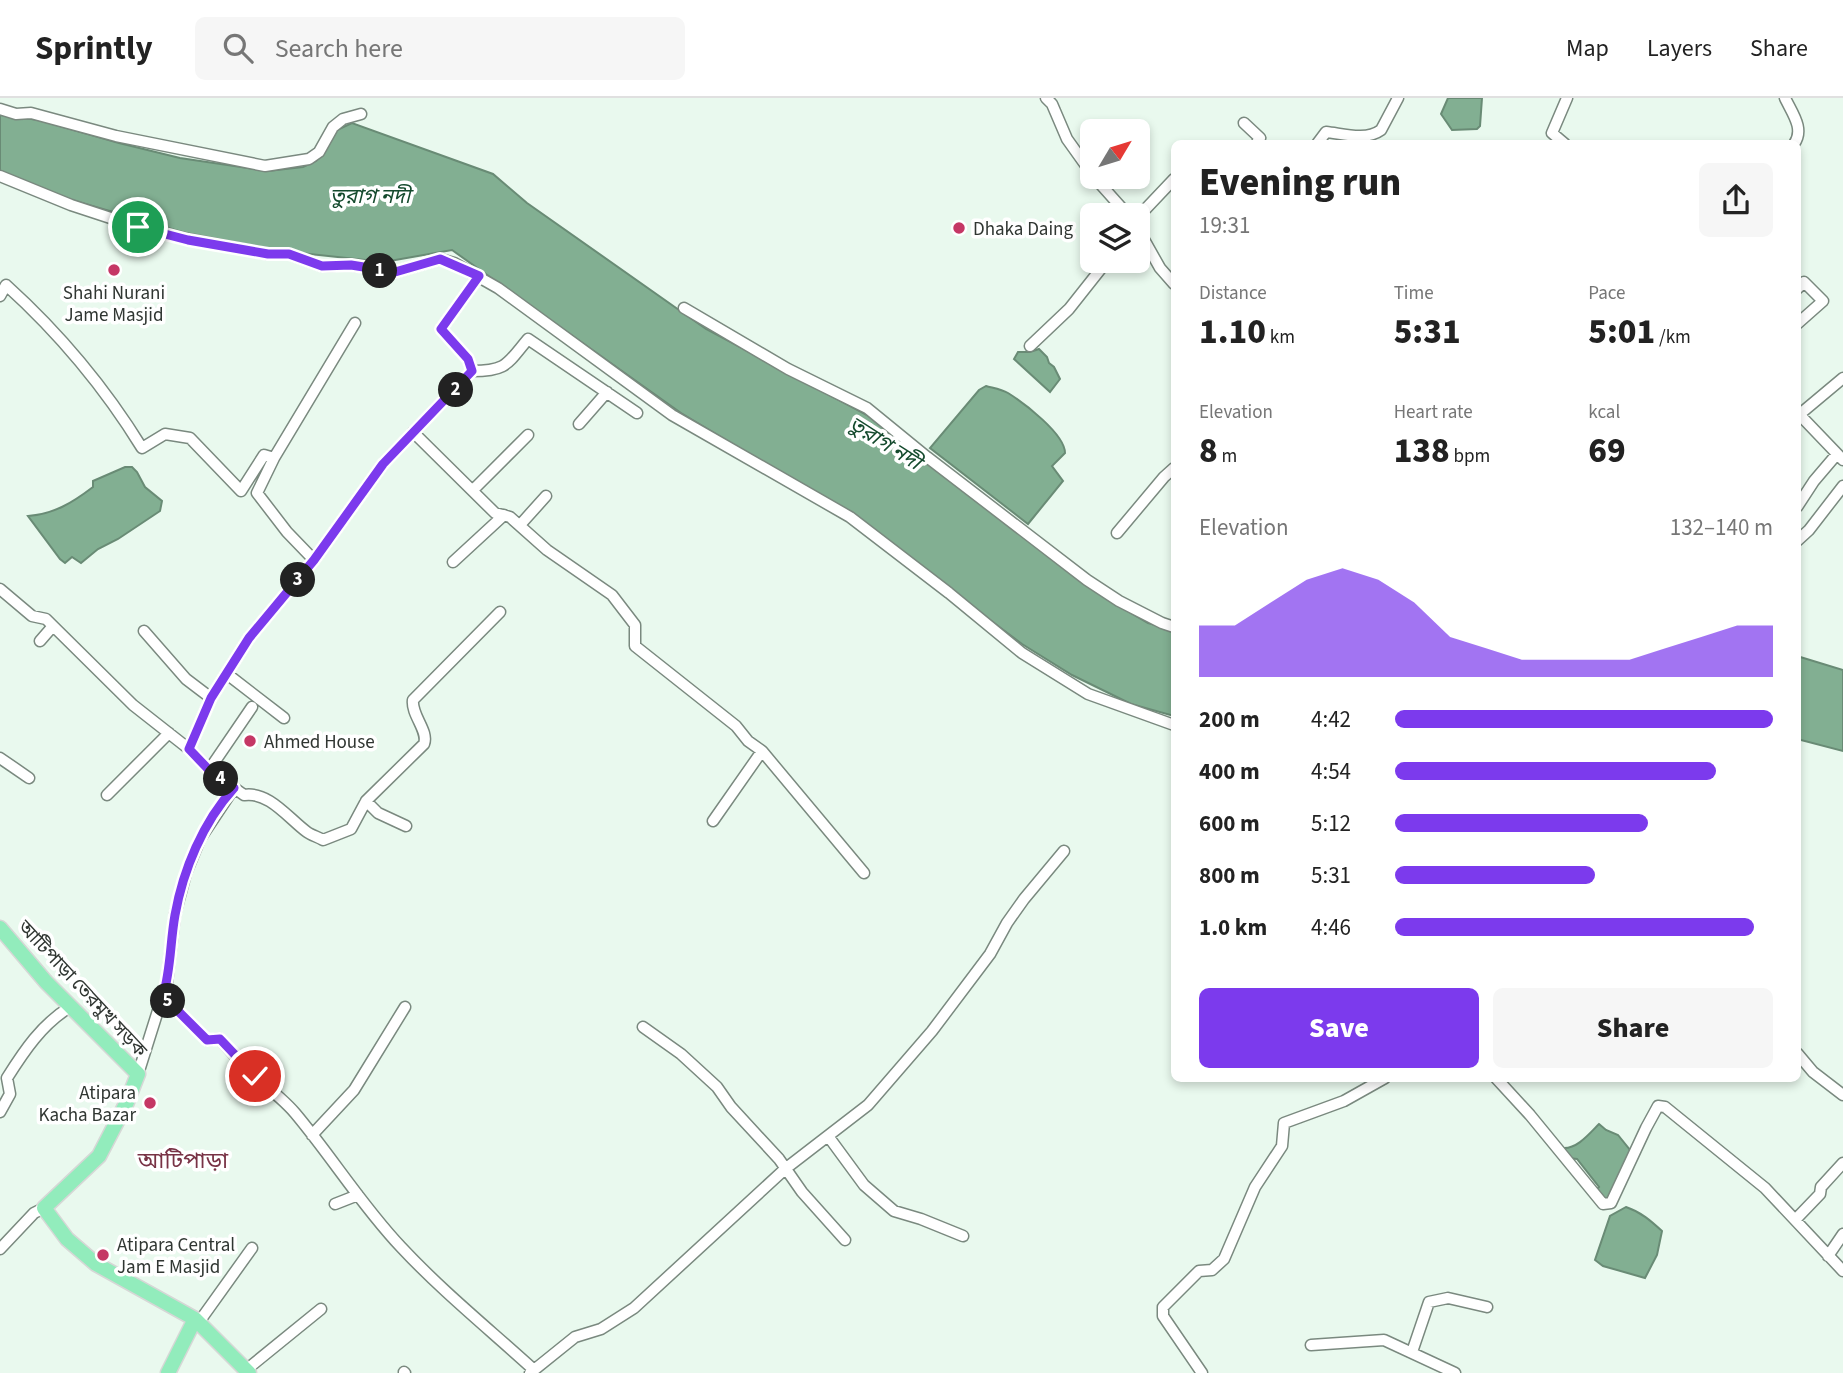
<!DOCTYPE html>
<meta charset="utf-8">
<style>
:root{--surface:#fff;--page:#f6f6f6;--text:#222;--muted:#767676;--line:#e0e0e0;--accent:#7c3aed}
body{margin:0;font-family:"Source Sans 3","Noto Sans Bengali",sans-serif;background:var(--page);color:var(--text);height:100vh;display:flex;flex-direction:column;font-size:26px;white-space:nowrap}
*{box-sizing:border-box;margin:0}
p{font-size:23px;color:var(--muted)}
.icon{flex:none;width:38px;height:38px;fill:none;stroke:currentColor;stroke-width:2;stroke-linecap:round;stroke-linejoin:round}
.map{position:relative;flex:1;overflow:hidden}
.details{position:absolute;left:1171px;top:42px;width:630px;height:942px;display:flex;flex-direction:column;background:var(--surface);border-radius:10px;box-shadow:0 4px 10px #0003}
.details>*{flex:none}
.needle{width:46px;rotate:52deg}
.tools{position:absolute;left:1080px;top:21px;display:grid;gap:14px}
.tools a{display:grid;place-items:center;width:70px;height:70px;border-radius:10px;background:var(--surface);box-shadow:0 4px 10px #0003;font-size:35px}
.pin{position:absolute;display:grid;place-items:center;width:60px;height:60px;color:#fff;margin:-30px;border:4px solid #fff;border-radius:50%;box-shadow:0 2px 7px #0007}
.km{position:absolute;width:35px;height:35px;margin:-18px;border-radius:50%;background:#222;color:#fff;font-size:19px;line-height:35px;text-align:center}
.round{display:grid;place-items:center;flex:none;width:74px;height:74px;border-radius:10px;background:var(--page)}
.overview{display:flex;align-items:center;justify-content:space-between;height:119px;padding:0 28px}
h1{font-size:38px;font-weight:800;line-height:52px}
.stats{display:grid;grid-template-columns:repeat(3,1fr);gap:10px;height:119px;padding:7px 28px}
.stats div{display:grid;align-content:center}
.stats b{font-size:35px;font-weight:800}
.stats small{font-size:19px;font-weight:400}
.stats p{font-size:19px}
.chart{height:196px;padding:14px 28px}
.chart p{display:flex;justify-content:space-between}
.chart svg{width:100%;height:126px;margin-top:7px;fill:var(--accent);opacity:.7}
.action{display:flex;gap:14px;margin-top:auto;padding:14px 28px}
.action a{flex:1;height:80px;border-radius:10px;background:var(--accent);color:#fff;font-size:28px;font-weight:800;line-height:80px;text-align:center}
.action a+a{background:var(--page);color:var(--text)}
ul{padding:0 28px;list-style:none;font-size:23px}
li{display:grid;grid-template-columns:112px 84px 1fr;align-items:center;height:52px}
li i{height:18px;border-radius:9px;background:var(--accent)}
header{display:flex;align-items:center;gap:42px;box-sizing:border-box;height:98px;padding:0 35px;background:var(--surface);border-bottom:2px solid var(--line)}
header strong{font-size:33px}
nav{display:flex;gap:38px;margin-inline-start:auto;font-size:24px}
.search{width:490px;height:63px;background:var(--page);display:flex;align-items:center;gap:18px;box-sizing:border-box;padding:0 24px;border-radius:10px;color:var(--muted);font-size:26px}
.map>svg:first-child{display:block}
.water{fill:#82af92;stroke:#698b75;stroke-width:2}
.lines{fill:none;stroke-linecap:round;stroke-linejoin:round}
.minor-casing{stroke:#7a897f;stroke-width:13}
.major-casing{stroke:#d6d7d6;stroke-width:17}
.minor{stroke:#fff;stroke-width:10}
.major{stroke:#92ecbc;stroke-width:14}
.route-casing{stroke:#fff;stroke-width:14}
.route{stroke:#7c3aed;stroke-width:9}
.poi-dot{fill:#c53765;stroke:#fff;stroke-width:2.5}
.labels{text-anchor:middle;stroke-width:7;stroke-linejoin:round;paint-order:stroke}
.poi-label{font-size:19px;fill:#303632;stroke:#fff;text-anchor:start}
.street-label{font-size:19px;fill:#303632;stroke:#fff}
.water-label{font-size:21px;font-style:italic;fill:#144a2d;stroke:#fff}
.quarter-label{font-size:23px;fill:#783245;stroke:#fff}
</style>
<header>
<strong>Sprintly</strong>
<div class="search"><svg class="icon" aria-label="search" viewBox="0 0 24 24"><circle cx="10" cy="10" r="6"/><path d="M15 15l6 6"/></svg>Search here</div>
<nav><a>Map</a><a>Layers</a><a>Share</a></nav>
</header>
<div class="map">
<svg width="1843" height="1275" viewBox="0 0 1843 1275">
<rect width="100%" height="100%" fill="#e9f9ee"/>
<path class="water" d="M 1448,0 L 1482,0 L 1480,28 L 1477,31 L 1452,32 L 1441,16 Z
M 0,17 L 39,22 L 119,45 L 180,60 L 268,73 L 303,69 L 316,63 L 326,51 L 337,32 L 352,25 L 493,76 L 527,105 L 706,231 L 867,317 L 1104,499 L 1148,525 L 1174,532 L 1174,618 L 1131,606 L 1072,577 L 1022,546 L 846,414 L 681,315 L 452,152 L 384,164 L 291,154 L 196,138 L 51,96 L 0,74 Z
M 1039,251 L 1047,259 L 1049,265 L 1054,269 L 1060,281 L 1050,294 L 1014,261 L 1018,254 L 1030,254 Z
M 986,288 C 993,290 1001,291 1008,295 C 1024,305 1065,336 1065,355 L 1052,368 L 1063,383 L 1028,426 L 930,350 L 979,292 Z
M 125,369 L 132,369 L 137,374 L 145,389 L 162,403 L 160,413 L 118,441 L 98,451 L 81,465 L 72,459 L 65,465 L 60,461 L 28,418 C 54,416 72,405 93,389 L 93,383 Z
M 1797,558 L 1843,572 L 1843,653 L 1797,641 Z
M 1599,1026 L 1606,1032 L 1618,1037 L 1630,1052 L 1611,1099 L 1602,1101 L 1596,1092 L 1599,1089 L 1577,1061 L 1568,1060 L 1563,1050 C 1577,1051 1589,1036 1599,1026 Z
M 1626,1109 C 1641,1114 1651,1123 1662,1133 L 1657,1157 L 1645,1180 L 1603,1168 L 1595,1162 L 1610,1118 Z"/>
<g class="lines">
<g class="minor-casing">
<path id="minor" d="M 1046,0 L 1052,6 L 1067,41 L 1092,76
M 1785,0 C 1792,15 1805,31 1794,46
M 0,11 L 16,16 L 31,15 L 116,38 L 265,68 L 309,61 L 319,54 L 333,29 L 343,21 L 361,16
M 1244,25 L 1260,40 L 1256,46
M 1317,46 L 1326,34 C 1344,36 1366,43 1381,32 L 1398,0
M 1565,46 L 1552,35 L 1567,0
M 0,78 L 71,107 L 138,129 L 188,141 L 268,156 L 289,156 L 322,168 L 351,167 L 395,174 L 440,161 L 454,165 L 498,190 L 672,317 L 850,419 L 949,495 L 1022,555 L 1088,596 L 1174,627
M 1094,79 L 1128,117
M 1138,119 L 1174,81
M 1138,131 L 1160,170 L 1174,186
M 1797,191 L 1804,184 L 1823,203 L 1797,226
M 0,198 L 6,187 C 58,234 105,290 142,350 L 165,336 L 190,340 L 241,393
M 684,210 L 788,271 L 867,310 L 927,359 L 1087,482 L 1119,503 L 1162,525 L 1174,529
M 1030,248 L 1069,211 L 1107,163
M 472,273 C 507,273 507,266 528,241 L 637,315
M 472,273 L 468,261 L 441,231 L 479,178
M 1797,314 L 1843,362
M 1800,316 L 1843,280
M 579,326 L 607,294
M 413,334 L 495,415 L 510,419 L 547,452 L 612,497 L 635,527 L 635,548 L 736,628 L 748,643 L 762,653 L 864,775
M 274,360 L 257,395 L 287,434 L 314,462
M 473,392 L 528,337
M 241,393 L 264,357 L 274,360 L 355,225
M 1797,409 L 1814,383 L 1837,356
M 520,427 L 546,398
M 1117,435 L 1164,379 L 1174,370
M 1797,443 L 1809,432 L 1843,388
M 453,464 L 504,417
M 0,491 L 32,518 L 46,521 L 133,607 L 189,651 L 209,672 L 244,697 C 269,693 289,721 307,734 C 311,737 318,739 323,742 L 351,731 L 366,703 L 424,646 C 429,633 411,617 413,602 L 500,514
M 144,533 L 186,581 L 211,600
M 40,543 L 53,528
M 227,576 L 284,620
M 189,651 L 211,600 L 249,540 L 314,462 L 383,366 L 472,273
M 0,660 L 29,680
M 209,672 L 252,609
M 107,697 L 169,635
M 366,703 L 378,715 L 406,728
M 713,723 L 762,653
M 163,898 L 207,942 L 220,941 C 232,954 243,968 256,980 C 270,991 284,1002 295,1015 C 332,1059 362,1108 401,1149 C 442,1193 489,1231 534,1272 L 530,1275
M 643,929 L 681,956 L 717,989 L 731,1009 L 779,1061 L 802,1094 L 845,1142
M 1797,955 L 1813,974 L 1843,997
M 138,976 L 167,884 L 175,816 L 186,775 L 200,741 L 234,690
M 1496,980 L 1530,1017 L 1603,1106 L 1611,1105 L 1646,1030 L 1658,1008 L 1665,1009 L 1765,1090 L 1843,1173
M 0,1014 L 10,996 L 7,980 C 24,953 42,926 70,909
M 312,1037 L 354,992 L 405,909
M 828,1038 L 864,1087 L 894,1113 L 921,1121 L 963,1138
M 335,1106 L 358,1097
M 1796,1121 L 1820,1096 L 1821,1089 L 1843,1065
M 0,1151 L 34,1115 L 44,1110
M 1828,1158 L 1843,1136
M 199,1224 L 252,1150
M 1311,1247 L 1384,1242 L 1455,1275
M 1412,1254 L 1429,1204 L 1448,1200 L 1487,1209
M 246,1272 L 321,1211
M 534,1272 L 575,1239 L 601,1231 L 634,1210 L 785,1071 L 868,1007 L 932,933 L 990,856 L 1007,825 L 1024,801 L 1064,753
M 404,1274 L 405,1275
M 1202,1275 L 1163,1218 L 1163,1209 L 1199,1173 L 1212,1172 L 1224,1161 L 1255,1089 L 1282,1048 L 1284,1025 L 1344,1003 L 1385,980"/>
</g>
<g class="major-casing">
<path id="major" d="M 0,830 L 46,884 L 138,976 L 127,1004 L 99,1058 L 44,1110 L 67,1141 L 96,1166 L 195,1221 L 249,1275
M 168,1275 L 195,1221"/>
</g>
<use href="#minor" class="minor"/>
<use href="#major" class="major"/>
</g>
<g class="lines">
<g class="route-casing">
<path id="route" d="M 138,129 L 188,142 L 268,156 L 289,156 L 322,168 L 351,167 L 395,174 L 440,161 L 479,178 L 441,231 L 468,261 L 472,273 L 383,366 L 314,462 L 249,540 L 211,600 L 189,651 L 209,672 L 234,690 C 203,724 183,772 175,817 C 170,845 171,871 163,898 L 207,942 L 220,941 L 255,978"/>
</g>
<use href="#route" class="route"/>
</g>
<g class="poi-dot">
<circle cx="959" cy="130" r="7"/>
<circle cx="114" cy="172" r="7"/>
<circle cx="250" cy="643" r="7"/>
<circle cx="150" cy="1005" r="7"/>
<circle cx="103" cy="1157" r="7"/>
</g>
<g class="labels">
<g class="poi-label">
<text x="973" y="137">Dhaka Daing</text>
<text x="114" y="201" text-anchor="middle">Shahi Nurani<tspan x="114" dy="22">Jame Masjid</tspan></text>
<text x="264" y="650">Ahmed House</text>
<text x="136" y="1001" text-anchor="end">Atipara<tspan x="136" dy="22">Kacha Bazar</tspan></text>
<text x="117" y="1153">Atipara Central<tspan x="117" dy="22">Jam E Masjid</tspan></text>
</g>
<g class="street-label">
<text transform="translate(83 890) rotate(47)" y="7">আটিপাড়া তেরমুখ সড়ক</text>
</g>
<g class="water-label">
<text x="370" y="105">তুরাগ নদী</text>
<text transform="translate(885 345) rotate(32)" y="7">তুরাগ নদী</text>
</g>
<g class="quarter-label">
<text x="183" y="1070">আটিপাড়া</text>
</g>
</g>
</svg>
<div class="tools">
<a><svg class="needle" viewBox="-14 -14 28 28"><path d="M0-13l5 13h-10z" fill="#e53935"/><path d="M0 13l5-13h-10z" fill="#767676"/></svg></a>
<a><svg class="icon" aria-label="layers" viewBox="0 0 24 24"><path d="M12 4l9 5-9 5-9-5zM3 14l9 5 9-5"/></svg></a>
</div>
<div class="pin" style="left:138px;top:129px;background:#1e9e55"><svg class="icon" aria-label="arrive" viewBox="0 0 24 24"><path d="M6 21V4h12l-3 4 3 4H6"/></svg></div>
<div class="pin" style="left:255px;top:978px;background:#d93025"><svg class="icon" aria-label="check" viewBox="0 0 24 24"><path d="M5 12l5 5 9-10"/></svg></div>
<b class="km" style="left:380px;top:173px">1</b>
<b class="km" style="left:456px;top:292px">2</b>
<b class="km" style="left:298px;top:482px">3</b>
<b class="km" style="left:221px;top:681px">4</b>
<b class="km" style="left:168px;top:903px">5</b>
<section class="details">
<div class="overview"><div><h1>Evening run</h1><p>19:31</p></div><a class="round"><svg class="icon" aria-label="share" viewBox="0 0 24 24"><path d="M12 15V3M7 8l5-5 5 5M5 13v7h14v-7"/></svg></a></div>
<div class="stats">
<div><p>Distance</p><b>1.10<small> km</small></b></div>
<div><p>Time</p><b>5:31</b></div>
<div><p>Pace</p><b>5:01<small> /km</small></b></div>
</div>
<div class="stats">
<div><p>Elevation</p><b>8<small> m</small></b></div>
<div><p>Heart rate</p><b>138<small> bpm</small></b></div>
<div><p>kcal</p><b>69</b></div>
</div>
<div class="chart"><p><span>Elevation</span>132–140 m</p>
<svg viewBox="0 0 160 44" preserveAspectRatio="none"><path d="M0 44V26L10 26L20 18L30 10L40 6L50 10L60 18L70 30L80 34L90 38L100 38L110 38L120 38L130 34L140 30L150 26L160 26V44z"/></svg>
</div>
<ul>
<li><b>200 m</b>4:42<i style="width:100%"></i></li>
<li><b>400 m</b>4:54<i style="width:85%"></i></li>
<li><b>600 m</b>5:12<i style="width:67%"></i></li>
<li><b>800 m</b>5:31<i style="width:53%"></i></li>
<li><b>1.0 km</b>4:46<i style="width:95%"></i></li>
</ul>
<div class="action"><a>Save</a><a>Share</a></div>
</section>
</div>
